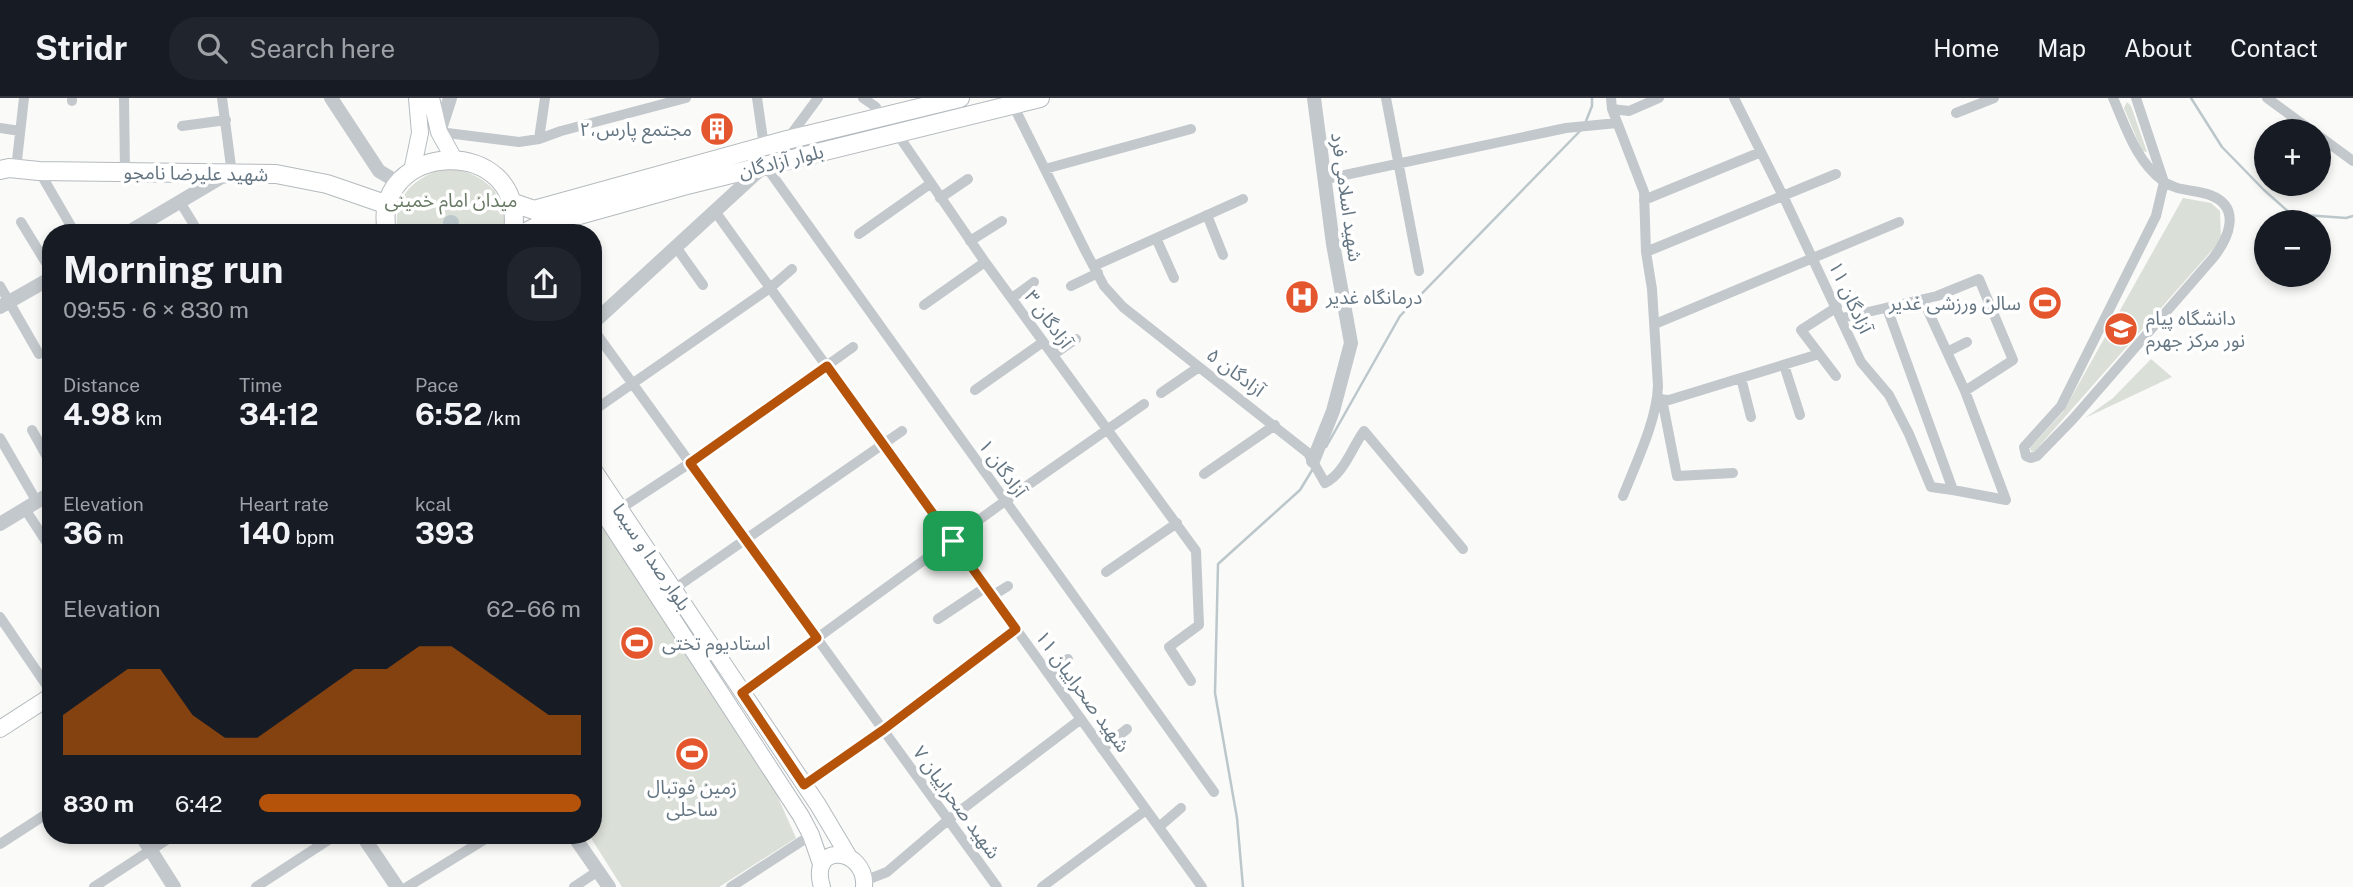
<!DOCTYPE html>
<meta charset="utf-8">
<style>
:root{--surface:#171b24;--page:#20242c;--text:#f1f3f6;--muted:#9ea1a6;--line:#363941;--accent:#b45309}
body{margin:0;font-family:"Public Sans","Noto Sans Arabic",sans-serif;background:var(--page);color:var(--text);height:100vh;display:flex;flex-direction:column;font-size:26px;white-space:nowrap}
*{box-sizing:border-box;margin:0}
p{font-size:23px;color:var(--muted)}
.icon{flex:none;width:38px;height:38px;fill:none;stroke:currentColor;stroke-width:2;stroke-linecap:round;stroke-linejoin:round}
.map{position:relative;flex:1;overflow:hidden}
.panel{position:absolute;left:42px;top:126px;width:560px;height:620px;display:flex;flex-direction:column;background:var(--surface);border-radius:28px;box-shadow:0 4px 10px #0003}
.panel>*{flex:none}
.buttons{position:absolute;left:2254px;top:21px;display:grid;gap:14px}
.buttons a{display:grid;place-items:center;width:77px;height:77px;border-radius:50%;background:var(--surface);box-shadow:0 4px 10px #0003;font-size:35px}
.pin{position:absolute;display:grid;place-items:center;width:60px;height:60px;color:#fff;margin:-30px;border-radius:14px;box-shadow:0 4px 10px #0006}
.round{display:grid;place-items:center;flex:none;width:74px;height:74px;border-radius:28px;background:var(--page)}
.head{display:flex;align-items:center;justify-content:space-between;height:119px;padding:0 21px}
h1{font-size:38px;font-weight:700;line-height:52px}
.stats{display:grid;grid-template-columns:repeat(3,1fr);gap:10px;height:119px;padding:7px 21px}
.stats div{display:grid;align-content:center}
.stats b{font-size:30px;font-weight:700}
.stats small{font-size:19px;font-weight:400}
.stats p{font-size:19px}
.chart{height:196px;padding:14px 21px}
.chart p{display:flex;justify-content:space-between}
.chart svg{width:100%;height:126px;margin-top:7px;fill:var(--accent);opacity:.7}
ul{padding:0 21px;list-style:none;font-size:23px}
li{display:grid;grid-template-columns:112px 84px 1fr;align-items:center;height:52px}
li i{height:18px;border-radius:9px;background:var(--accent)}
header{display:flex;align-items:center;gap:42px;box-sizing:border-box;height:98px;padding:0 35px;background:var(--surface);border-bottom:2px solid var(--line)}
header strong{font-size:33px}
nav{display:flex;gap:38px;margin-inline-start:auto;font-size:24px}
.search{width:490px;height:63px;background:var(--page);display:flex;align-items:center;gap:18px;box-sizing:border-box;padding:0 24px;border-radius:28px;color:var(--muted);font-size:26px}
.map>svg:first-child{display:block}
.green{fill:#dadfd7}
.water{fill:#bbc7cb}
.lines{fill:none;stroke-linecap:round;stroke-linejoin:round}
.stream{stroke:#bbc7cb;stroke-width:2.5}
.secondary-casing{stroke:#b3babf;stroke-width:18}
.primary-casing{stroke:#b5babe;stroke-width:20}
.minor{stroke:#c3c8cc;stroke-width:10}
.tertiary{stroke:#c3c8cc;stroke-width:14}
.secondary{stroke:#fff;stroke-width:16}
.primary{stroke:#fff;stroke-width:18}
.route-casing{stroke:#fff;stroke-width:14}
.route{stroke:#b45309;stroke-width:9}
.labels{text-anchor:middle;stroke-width:7;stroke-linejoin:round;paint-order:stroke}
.poi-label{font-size:19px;fill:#657683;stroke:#fff;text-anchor:start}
.street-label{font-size:19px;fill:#657683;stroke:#fff}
.park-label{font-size:19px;fill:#687a64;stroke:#fff}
</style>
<header>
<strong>Stridr</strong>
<div class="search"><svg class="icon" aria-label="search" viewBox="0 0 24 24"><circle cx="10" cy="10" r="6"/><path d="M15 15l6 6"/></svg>Search here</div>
<nav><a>Home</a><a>Map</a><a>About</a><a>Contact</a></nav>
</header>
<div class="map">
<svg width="2353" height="789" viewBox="0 0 2353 789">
<rect width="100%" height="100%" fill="#fafaf8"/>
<path class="green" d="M 2127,4 L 2131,8 L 2147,54 L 2142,53 L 2124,10 Z
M 448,70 C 482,74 512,97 503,135 L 398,135 C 391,99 416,77 448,70 Z
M 2183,100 L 2211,105 L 2220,113 L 2221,142 L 2034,354 L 2031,353 L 2030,350 L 2063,314 Z
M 2151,261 L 2172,279 L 2085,320 L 2113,300 Z
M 593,412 L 768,677 L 796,740 L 719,789 L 622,789 L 589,737 L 593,737 Z"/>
<path class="water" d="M443 125a8 8 0 1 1 16 0a8 8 0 1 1-16 0Z"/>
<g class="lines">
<path class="stream" d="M 2191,0 L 2222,49 L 2264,92 L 2291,116 L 2346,120 L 2353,118
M 1586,23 L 1592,8 L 1592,0
M 1326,349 L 1400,218 L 1581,32
M 1243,789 L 1237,720 L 1215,595 L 1218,466 L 1300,392 L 1314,369"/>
<g class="secondary-casing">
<path id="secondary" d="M 431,0 L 439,34 L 454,61
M 412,73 L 420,35 L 417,0
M 593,371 L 818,707 L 849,759
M 593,399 L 801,718 L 811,737 L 821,766
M 0,631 L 51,598
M 822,789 C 808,743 867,749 864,789"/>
</g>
<g class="primary-casing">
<path id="primary" d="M 0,72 L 9,70 L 39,73 L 276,76 L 327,86 L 388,107
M 511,104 L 534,112 L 787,42 L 960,0
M 387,135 C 369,42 527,34 513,135
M 524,135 L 536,129 L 683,88 L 1040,0"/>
</g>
<path class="minor" d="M 124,0 L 125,74
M 222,0 L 232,76
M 757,0 L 764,48
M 863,0 L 876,9
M 1386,0 L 1419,173
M 1611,0 L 1612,11 L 1644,94 L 1646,154 L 1652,191 L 1658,288 C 1657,322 1636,365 1623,398
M 1734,0 L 1786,104 L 1861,264 L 1889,297 L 1909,336 L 1931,389 L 1953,392
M 2113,0 C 2126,29 2136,63 2163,83 C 2177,94 2195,91 2210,97 C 2242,109 2229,140 2213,160 L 2073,321 L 2037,358 L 2031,360 L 2026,358 L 2024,349 L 2061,308 L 2156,118 L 2164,84 L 2136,0
M 2267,0 L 2312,33
M 72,3 L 72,0
M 1013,7 L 1086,154 L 1104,188 L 1123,209 L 1308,355 L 1325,385 C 1344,376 1352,349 1364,333 L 1463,451
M 1612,11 L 1629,13 L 1659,0
M 1956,15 L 1994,0
M 182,28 L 226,22
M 0,30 L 20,33
M 439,34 L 519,44 L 539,41 L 561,33 L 686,0
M 896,34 L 985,164 L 1196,453 L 1199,527 L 1169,549 L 1191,583
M 2319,38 L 2353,63
M 539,41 L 545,0
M 787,42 L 818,0
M 765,67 L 1214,694
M 16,71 L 24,0
M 1045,71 L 1191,31
M 39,73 L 75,135
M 1326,81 L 1566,30 L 1617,25
M 940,100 L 968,81
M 1644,102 L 1761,54
M 180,104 L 199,135
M 714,112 L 1202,789
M 1207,117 L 1223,157
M 21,124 L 51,173
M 859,136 L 930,86
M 1156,140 L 1174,180
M 970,143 L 1002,123
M 676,149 L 703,187
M 1646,154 L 1836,76
M 1094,168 L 1243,101
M 0,188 L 39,256
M 1071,188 L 1098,175
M 1012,200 L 1034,184
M 1923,202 L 1965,293
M 924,207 L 985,164
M 1887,210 L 1953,392 L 2006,402
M 1842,220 L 1937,198 L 1979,181 L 2013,262 L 1965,293 L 2006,402
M 1655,226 L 1899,124
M 593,231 L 997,789
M 1947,254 L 1967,244
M 1053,257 L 1076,241
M 1784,267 L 1800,317
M 1836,278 L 1801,232 L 1837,209
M 1741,280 L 1751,319
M 975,292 L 1043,244
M 1161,295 L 1199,269
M 1658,301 L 1669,302 L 1819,256
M 1662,301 L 1677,378 L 1733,375
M 593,313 L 770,190 L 792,171
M 32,332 L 51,366
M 0,340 L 37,404
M 1204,376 L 1275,327
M 25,411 L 51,451
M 620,411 L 690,365 L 853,249
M 1106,474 L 1177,425
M 674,491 L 902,333
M 992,498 L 1008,488
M 0,519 L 51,594
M 938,521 L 986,489
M 1049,576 L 1068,561
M 742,595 L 1005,403 L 1144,306
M 1102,651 L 1127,631
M 804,687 L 883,632 L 1016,531
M 1159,729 L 1181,710
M 0,746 L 51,713
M 864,783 L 887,774 L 948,722 L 1081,621
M 94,789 L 174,737
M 256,789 L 336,737
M 407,789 L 492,737
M 574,789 L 598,773
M 731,789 L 811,737
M 1042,789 L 1146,712"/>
<path class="tertiary" d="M 331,0 L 379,73 L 399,85
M 439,34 L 450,0
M 127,135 L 225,77
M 0,209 L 51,180
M 593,225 L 764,68
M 1313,363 L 1333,313 L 1351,245 L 1333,146 L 1314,0
M 0,426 L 51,395
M 141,737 L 174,789
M 362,737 L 397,789
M 573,737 L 609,789"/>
<use href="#secondary" class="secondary"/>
<use href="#primary" class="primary"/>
</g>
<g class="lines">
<g class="route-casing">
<path id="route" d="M 827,268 L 1016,531 L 883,632 L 804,687 L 742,595 L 817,540 L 690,365 Z"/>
</g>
<use href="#route" class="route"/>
</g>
<defs>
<g id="building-disc" transform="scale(1.75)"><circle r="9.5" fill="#e4572e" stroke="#fff"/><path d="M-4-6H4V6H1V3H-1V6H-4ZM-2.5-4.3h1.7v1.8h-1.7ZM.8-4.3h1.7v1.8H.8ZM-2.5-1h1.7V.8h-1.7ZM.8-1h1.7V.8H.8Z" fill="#fff"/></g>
<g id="hospital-disc" transform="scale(1.75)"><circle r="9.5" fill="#e4572e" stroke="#fff"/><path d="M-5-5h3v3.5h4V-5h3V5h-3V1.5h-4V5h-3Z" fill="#fff"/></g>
<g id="stadium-disc" transform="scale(1.75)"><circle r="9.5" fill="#e4572e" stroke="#fff"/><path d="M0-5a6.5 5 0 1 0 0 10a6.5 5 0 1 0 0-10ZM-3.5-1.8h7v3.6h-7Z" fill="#fff"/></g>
<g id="university-disc" transform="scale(1.75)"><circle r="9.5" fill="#e4572e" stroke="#fff"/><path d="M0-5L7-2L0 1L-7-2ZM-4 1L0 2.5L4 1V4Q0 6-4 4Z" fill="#fff"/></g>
</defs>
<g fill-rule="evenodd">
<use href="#building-disc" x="717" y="31"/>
<use href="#hospital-disc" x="1302" y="199"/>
<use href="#stadium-disc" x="2045" y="205"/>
<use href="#university-disc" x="2121" y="231"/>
<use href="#stadium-disc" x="637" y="545"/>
<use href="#stadium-disc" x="692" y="656"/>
</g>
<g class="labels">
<g class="poi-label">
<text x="692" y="38" text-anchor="end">۲،مجتمع پارس</text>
<text x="1326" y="206">درمانگاه غدیر</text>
<text x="2021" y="212" text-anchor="end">سالن ورزشی غدیر</text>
<text x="2146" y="227">دانشگاه پیام<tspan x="2146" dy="22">نور مرکز جهرم</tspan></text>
<text x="662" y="552">استادیوم تختی</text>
<text x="692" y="696" text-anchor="middle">زمین فوتبال<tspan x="692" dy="22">ساحلی</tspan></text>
</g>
<g class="street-label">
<text transform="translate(781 63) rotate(-14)" y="7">بلوار آزادگان</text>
<text transform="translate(196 75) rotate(1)" y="7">شهید علیرضا نامجو</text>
<text transform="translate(1347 99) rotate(82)" y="7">شهید اسلامی فرد</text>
<text transform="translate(1851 199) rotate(65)" y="7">آزادگان ۱۱</text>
<text transform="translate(1049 221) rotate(54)" y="7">آزادگان ۳</text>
<text transform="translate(1236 274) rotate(37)" y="7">آزادگان ۵</text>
<text transform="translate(1003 370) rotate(54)" y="7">آزادگان ۱</text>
<text transform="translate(652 459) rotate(56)" y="7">بلوار صدا و سیما</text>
<text transform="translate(1083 593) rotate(54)" y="7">شهید صحراییان ۱۱</text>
<text transform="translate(957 704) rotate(54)" y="7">شهید صحراییان ۷</text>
</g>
<g class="park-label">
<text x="451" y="109">میدان امام خمینی</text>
</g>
</g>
</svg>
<div class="buttons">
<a>+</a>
<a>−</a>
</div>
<div class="pin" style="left:953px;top:443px;background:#1e9e55"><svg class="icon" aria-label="arrive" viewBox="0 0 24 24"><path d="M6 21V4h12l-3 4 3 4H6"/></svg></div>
<section class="panel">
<div class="head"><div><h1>Morning run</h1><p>09:55 · 6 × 830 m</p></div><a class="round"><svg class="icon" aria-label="share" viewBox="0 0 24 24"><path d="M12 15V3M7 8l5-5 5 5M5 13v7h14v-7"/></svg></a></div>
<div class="stats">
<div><p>Distance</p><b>4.98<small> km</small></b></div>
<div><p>Time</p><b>34:12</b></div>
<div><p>Pace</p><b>6:52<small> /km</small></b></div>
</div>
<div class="stats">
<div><p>Elevation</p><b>36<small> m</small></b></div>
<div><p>Heart rate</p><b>140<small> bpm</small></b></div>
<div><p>kcal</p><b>393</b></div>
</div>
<div class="chart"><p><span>Elevation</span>62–66 m</p>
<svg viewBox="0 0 160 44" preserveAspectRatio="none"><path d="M0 44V30L10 22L20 14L30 14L40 30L50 38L60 38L70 30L80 22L90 14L100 14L110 6L120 6L130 14L140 22L150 30L160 30V44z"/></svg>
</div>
<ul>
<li><b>830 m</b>6:42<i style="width:100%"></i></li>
</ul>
</section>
</div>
